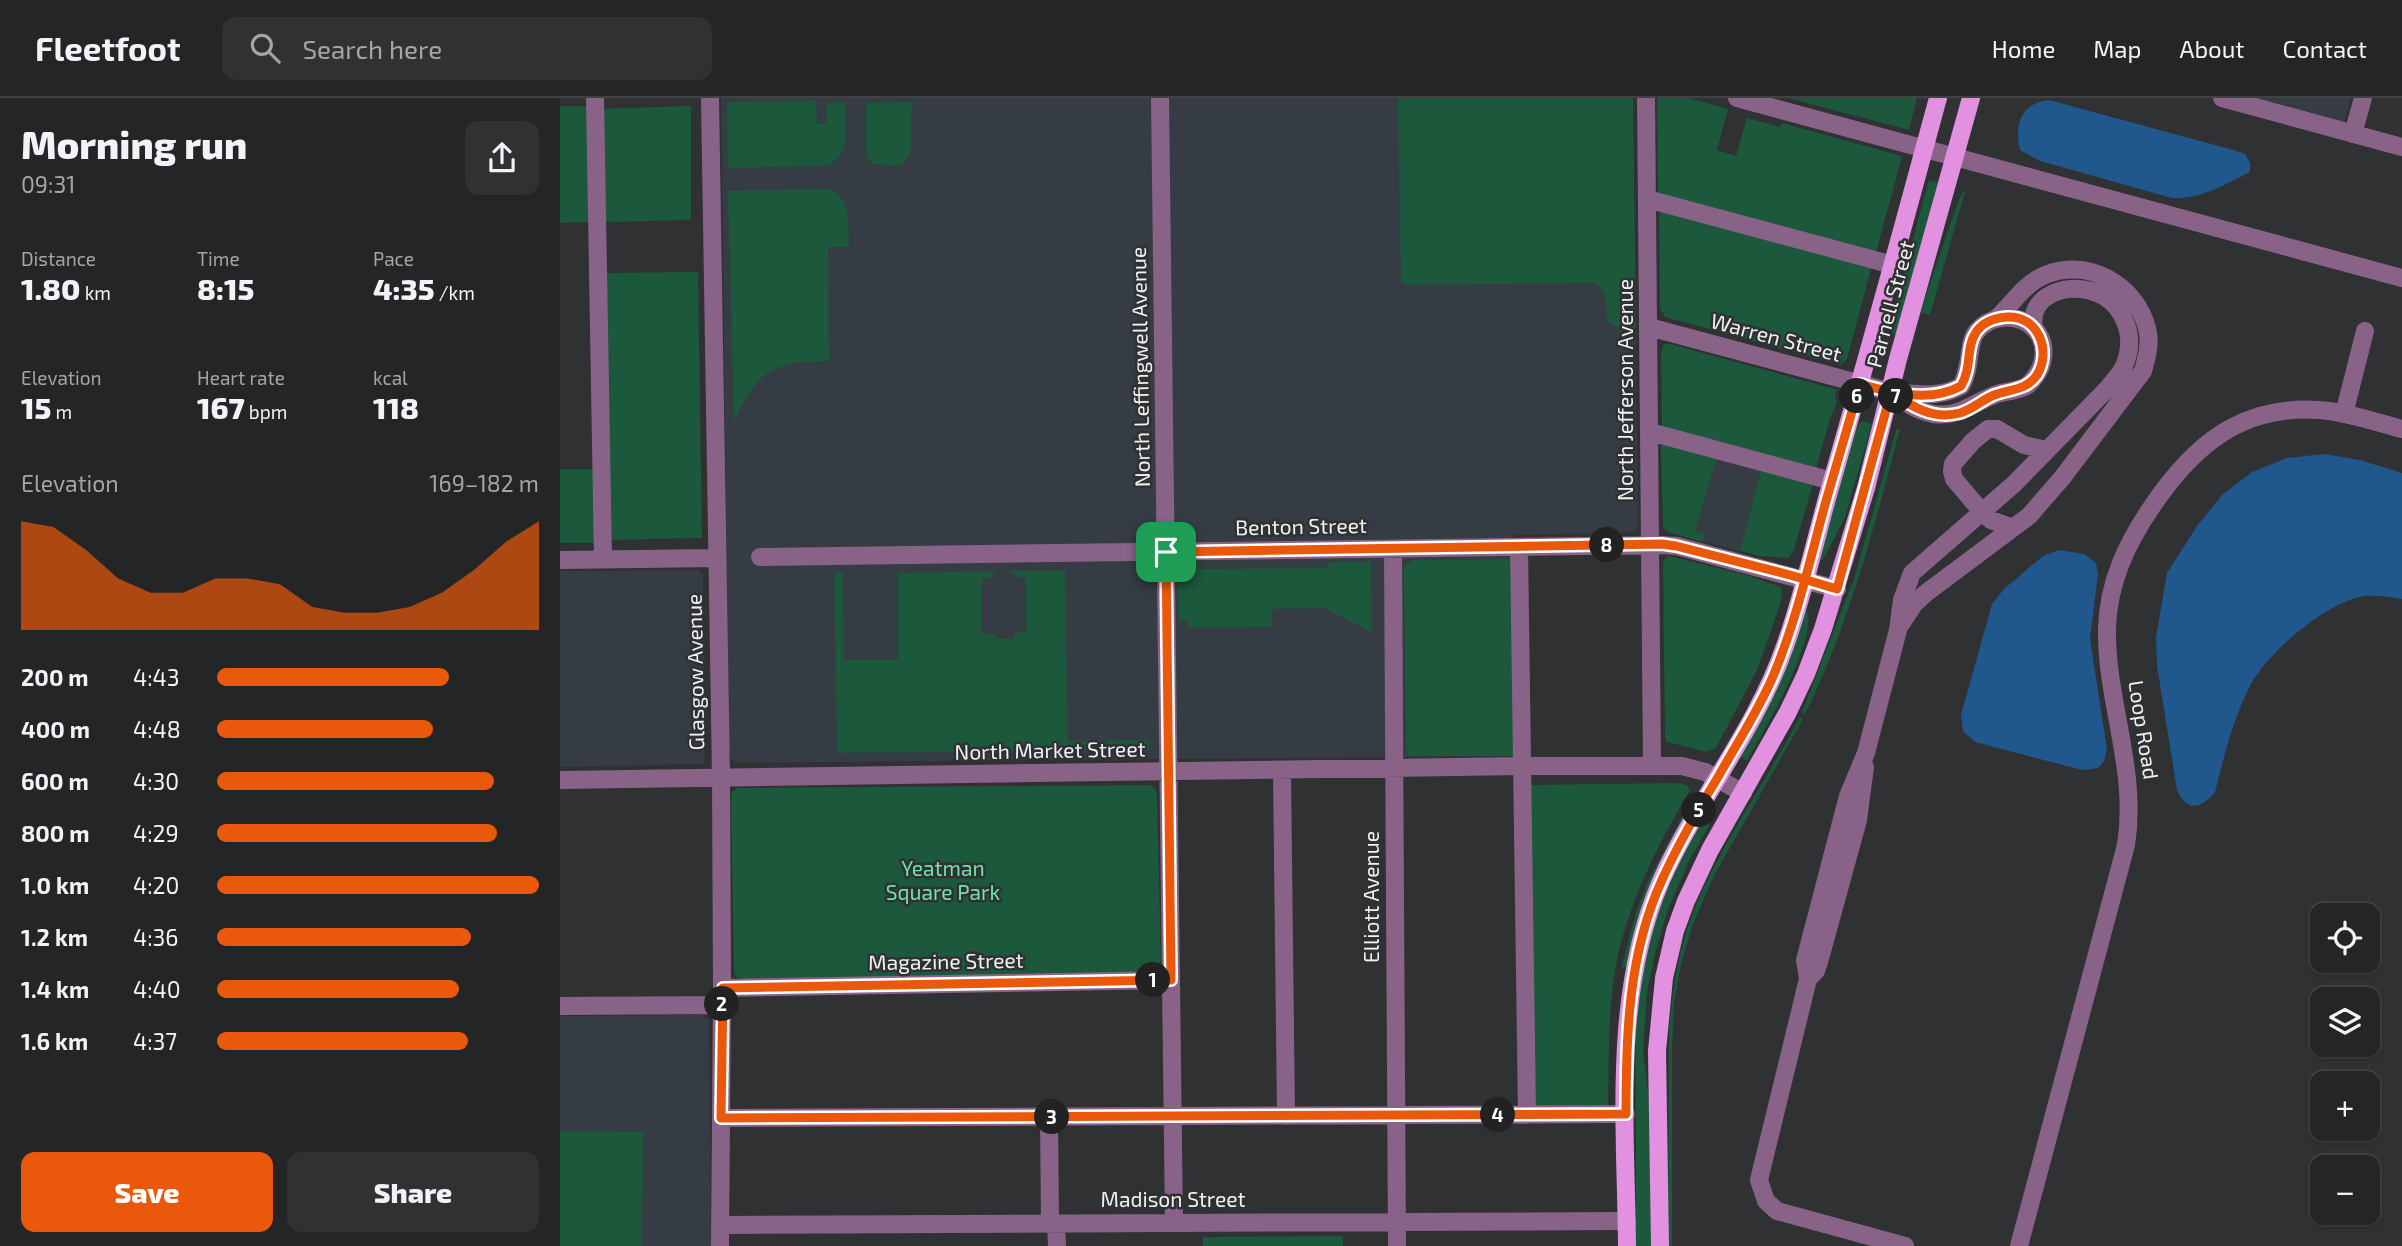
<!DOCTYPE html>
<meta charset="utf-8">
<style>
:root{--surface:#232526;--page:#2f3132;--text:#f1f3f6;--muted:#a3a5a7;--line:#404243;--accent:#ea580c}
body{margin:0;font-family:"Exo 2",sans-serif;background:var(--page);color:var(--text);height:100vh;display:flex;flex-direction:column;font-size:26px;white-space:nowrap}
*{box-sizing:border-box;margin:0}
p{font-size:23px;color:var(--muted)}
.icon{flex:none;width:38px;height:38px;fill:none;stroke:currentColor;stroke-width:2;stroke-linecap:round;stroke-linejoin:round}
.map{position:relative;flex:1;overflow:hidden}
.side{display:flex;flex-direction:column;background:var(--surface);width:560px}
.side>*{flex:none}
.buttons{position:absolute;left:1750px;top:805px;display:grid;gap:14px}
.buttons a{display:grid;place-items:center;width:70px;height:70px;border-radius:14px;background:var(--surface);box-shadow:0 2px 5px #0004,0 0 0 2px var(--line);font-size:35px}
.pin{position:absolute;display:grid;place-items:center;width:60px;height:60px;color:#fff;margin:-30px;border-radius:14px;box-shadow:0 4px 10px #0006}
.km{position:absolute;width:35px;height:35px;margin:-18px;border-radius:50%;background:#222;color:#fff;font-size:19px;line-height:35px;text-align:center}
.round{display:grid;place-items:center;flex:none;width:74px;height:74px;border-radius:14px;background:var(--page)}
.summary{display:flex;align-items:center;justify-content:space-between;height:119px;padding:0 21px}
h1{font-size:38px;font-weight:800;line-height:52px}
.metrics{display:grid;grid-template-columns:repeat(3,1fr);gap:10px;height:119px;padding:7px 21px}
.metrics div{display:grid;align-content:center}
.metrics b{font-size:30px;font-weight:800}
.metrics small{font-size:19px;font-weight:400}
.metrics p{font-size:19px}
.chart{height:196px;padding:14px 21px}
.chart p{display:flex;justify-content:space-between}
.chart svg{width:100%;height:126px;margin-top:7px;fill:var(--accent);opacity:.7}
.action{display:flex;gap:14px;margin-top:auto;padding:14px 21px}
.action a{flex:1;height:80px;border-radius:14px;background:var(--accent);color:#fff;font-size:28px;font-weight:800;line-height:80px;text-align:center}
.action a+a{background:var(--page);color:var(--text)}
ul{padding:0 21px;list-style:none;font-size:23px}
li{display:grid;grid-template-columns:112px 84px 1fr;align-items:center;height:52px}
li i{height:18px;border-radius:9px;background:var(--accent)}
header{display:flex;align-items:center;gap:42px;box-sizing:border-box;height:98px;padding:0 35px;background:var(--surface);border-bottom:2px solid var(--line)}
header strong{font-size:33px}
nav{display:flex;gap:38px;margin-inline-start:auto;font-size:24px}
.search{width:490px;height:63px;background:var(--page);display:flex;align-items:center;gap:18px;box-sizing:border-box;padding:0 24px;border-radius:14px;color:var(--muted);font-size:26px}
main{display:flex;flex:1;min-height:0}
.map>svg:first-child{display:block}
.built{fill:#353c43}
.green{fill:#1c583b}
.water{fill:#20578c}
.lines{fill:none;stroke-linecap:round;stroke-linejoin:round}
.minor{stroke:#896288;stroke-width:18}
.major{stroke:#e191df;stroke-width:18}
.route-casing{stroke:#fff;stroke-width:14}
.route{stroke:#ea580c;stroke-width:9}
.labels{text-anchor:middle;stroke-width:5;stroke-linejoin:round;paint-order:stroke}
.street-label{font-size:21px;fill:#f0f1f3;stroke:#2f3133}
.park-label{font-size:21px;fill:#71e3a8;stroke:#2f3133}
</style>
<header>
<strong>Fleetfoot</strong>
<div class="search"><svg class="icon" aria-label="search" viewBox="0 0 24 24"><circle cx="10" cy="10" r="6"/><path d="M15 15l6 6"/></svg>Search here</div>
<nav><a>Home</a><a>Map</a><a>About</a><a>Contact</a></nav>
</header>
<main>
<section class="side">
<div class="summary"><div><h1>Morning run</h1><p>09:31</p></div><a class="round"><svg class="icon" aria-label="share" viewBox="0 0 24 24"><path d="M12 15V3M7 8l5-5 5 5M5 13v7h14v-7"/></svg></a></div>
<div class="metrics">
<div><p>Distance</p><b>1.80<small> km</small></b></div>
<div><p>Time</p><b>8:15</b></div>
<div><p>Pace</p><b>4:35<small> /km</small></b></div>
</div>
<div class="metrics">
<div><p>Elevation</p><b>15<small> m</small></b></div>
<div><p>Heart rate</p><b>167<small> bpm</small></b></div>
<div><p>kcal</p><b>118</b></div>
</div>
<div class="chart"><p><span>Elevation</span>169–182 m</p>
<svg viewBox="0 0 160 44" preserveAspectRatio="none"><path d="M0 44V6L10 8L20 16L30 26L40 31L50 31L60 26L70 26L80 28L90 36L100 38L110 38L120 36L130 31L140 23L150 13L160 6V44z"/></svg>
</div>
<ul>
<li><b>200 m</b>4:43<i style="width:72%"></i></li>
<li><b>400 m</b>4:48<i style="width:67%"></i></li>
<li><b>600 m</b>4:30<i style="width:86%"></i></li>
<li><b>800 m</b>4:29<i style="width:87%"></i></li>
<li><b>1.0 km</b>4:20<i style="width:100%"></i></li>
<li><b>1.2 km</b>4:36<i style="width:79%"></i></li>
<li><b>1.4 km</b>4:40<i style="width:75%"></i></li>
<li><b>1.6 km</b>4:37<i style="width:78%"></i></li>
</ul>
<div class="action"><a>Save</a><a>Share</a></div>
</section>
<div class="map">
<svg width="1842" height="1148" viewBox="0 0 1842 1148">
<rect width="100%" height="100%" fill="#2f3133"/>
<path class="built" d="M 161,0 L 1073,0 L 1078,428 L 1076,433 L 1067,435 L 954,437 L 958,658 L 176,665 L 171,662 L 169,653 Z
M 1682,0 L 1791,0 L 1783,28 Z
M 1157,359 L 1201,371 L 1180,453 L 1132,441 Z
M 135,472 L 140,473 L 143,477 L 145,662 L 143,666 L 0,669 L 0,473 Z
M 141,917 L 149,921 L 151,1148 L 0,1148 L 0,918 Z"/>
<path class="green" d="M 838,0 L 1073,0 L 1076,230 C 1026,231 1062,209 1035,185 L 850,187 L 841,184 Z
M 1097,0 L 1128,0 L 1168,11 L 1157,52 L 1176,58 L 1187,20 L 1220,29 L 1222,25 L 1342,58 L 1315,158 L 1098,98 Z
M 1228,0 L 1357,0 L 1349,32 Z
M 256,3 L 257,26 L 266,26 L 266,5 L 285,4 C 285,28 293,60 264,68 L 168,70 L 167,4 Z
M 355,4 L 351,10 L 351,54 L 341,68 L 312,66 L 306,57 L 306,5 Z
M 0,8 L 31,8 L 33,124 L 0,125 Z
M 131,8 L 131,122 L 42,124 L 39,11 Z
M 1369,82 L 1378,84 L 1337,237 L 1328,235 Z
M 1406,90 L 1370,217 L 1360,214 L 1399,101 Z
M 268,91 C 292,96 288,129 289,149 L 268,149 L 269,263 C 213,263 197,273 174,324 L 168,93 Z
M 1101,112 L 1312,167 L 1287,261 L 1281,267 L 1105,219 L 1100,211 L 1099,119 Z
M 138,174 L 142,440 L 48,442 L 42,175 Z
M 1104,246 L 1110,246 L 1278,292 L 1275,296 L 1277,304 L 1270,320 L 1256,371 L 1102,330 L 1101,254 Z
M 1301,323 L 1312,326 L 1285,419 L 1263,462 L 1259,461 L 1295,334 Z
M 1340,331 C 1315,426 1289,528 1245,616 L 1242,614 L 1295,478 L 1336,332 Z
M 1101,346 L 1157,359 L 1135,433 L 1145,436 L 1143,444 L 1108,434 L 1103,430 Z
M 0,371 L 37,371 L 37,445 L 0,445 Z
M 1201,371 L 1253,385 L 1234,452 L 1229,460 L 1199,458 L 1180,453 Z
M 1109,458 L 1190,478 L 1221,489 L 1222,501 L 1197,572 L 1156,650 L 1147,654 L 1107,644 L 1105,640 L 1103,463 Z
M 954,461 L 958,658 L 849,658 L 846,650 L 844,469 L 852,462 Z
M 771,464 L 811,464 L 812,534 L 764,510 L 712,511 L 712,529 L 627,530 L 627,522 L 618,523 L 617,473 L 625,467 L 639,466 L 640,471 L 765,470 Z
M 505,472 L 508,643 L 589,642 L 589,652 L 277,655 L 274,475 L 283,475 L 284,562 L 338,562 L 338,475 L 436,473 L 429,480 L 422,481 L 422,535 L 434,536 L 437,541 L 453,541 L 456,535 L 466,534 L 466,480 L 457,479 L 451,473 Z
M 1246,511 C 1261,536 1202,637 1187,663 L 1180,659 L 1221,582 Z
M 1240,619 L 1243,621 L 1237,632 L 1155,776 L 1133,826 L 1121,866 L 1114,906 L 1112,951 L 1112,1148 L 1108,1148 L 1109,935 C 1112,896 1117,858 1131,820 C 1158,749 1205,686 1240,619 Z
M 1115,685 L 1127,687 L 1130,692 C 1095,752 1062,816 1053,886 C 1048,927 1049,969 1048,1010 L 973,1010 L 967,687 Z
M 590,687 L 595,690 L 597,696 L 601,862 L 596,873 L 591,876 L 183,881 L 176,879 L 174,873 L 171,700 L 172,694 L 177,690 Z
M 1135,694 L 1133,705 L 1080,815 L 1067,868 L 1061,872 L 1076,814 L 1088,783 Z
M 1153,705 L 1156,706 L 1149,728 L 1130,761 L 1108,811 L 1095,856 L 1087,894 L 1083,952 L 1091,1021 L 1092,1148 L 1076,1148 C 1076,1102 1076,1056 1076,1009 C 1075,954 1074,899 1089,845 C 1102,795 1127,750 1153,705 Z
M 0,1033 L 83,1034 L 82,1148 L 0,1148 Z
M 783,1138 L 783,1148 L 643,1148 L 643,1139 Z"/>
<path class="water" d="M 1489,2 L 1677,53 L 1685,56 L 1690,65 L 1690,74 C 1664,87 1642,101 1612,100 L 1480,63 L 1460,52 C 1454,26 1461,5 1489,2 Z
M 1764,356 L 1800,362 L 1842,375 L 1842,501 C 1830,499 1816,497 1804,498 C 1767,504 1709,553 1691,586 C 1674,618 1664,658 1655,694 C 1641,711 1627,714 1617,692 L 1597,568 L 1596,539 L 1607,475 L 1637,428 L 1662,397 L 1692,374 L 1727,360 Z
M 1499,452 L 1524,456 L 1536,465 L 1538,476 L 1530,541 L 1547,651 L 1544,663 L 1538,670 L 1522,672 L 1415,644 L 1403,633 L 1401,617 L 1432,506 L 1444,491 L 1483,458 Z"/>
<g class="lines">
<path class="minor" d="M 35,0 L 43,461
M 150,0 L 161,680 L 162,890 L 160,1148
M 600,0 L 614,1125
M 1086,0 L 1092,668
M 1177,0 L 1842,180
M 1662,0 L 1842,49
M 1793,36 L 1803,0
M 1087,101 L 1333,167
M 1089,229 L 1331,294 C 1356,295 1378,301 1401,288 C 1412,270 1407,244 1417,233 C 1443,204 1493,225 1482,265 C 1480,273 1474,281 1468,287 C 1459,293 1447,293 1437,296 C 1414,304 1399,320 1373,316 C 1356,313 1343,303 1331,294
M 1784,316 L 1805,233
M 1090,334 L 1272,383
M 1453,430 L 1431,422 L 1422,414 L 1394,381 L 1392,373 L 1393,366 L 1413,343 L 1428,331 L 1437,331 L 1464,347 L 1487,352
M 959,449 L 967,1017
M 833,451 L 837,1148
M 200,459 L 1102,447 L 1117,448 L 1277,491
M 0,462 L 157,460
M 1341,526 L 1354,506 L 1366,495 L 1469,418 L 1502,380 L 1583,273 C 1587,259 1591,244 1587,230 C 1576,187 1528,159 1485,177 C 1464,186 1453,205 1437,220
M 722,673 L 726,1018
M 0,682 L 962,668 L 1122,668 L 1145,674 L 1183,695
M 1248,881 L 1256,873 L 1259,864 L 1298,722 L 1305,669
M 162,890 L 611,882
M 0,908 L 162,907
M 489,1019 L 490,1126
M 161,1020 L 1066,1016
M 496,1126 L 497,1148
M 160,1127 L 1067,1123
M 1345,1148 L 1217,1113 L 1206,1103 L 1199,1082 L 1248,881 L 1245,862 L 1288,698 L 1306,655 L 1338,532 L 1342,502 L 1352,475 L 1454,386 L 1548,290 C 1555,281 1563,274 1566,263 C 1576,234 1561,201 1531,193 C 1506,185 1468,198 1474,229
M 1459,1148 L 1566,747 C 1578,672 1546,604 1547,531 C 1548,484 1567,445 1593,407 C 1634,347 1681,307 1759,312 C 1787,314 1815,324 1842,331"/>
<path class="major" d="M 1067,1148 C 1066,1028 1052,896 1101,783 C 1137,702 1196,632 1225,548 C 1243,498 1254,447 1268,397 C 1306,265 1342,133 1378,0
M 1100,1148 L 1097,953 L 1104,880 L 1115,833 L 1126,803 L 1150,752 L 1228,614 L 1246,576 L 1263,531 L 1306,390 L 1338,261 L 1411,0"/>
</g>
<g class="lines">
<g class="route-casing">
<path id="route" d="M 606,454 L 611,882 L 163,890 L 161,1020 L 1066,1016 C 1066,937 1068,856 1102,782 C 1118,746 1138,712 1158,679 C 1177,645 1199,612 1214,576 C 1237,521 1250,461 1266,403 C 1277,364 1289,325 1300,286 C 1332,295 1370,305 1401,288 C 1412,270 1406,250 1415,236 C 1421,225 1434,220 1447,219 C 1478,217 1492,253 1477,277 C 1466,293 1449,291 1434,297 C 1422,302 1413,311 1400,315 C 1373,322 1352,309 1331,294 L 1277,491 L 1230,477 L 1116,448 L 1102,446 L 606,454"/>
</g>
<use href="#route" class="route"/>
</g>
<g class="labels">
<g class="street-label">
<text transform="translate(1331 206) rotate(-75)" y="7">Parnell Street</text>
<text transform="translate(1216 240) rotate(15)" y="7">Warren Street</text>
<text transform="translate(581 269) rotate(-91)" y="7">North Leffingwell Avenue</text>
<text transform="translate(1066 292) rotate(-90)" y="7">North Jefferson Avenue</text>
<text transform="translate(741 429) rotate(-1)" y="7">Benton Street</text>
<text transform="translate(136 574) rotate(-91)" y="7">Glasgow Avenue</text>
<text transform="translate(1583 632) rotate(81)" y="7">Loop Road</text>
<text transform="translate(490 653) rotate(-1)" y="7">North Market Street</text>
<text transform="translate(812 799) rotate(-90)" y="7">Elliott Avenue</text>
<text transform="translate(386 864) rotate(-1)" y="7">Magazine Street</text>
<text x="613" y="1109">Madison Street</text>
</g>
<g class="park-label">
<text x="383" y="778">Yeatman<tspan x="383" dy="24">Square Park</tspan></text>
</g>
</g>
</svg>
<div class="buttons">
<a><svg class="icon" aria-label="locate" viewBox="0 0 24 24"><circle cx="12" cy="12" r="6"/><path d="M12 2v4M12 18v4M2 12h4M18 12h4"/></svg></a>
<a><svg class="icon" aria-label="layers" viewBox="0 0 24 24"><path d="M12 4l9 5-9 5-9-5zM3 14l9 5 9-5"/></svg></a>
<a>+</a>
<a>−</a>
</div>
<div class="pin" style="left:606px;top:454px;background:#1e9e55"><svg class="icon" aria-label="arrive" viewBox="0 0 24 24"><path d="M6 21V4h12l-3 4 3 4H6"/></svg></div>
<b class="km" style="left:593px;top:882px">1</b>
<b class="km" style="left:162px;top:906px">2</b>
<b class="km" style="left:492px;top:1019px">3</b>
<b class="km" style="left:938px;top:1017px">4</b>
<b class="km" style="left:1139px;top:712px">5</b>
<b class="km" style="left:1297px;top:298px">6</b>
<b class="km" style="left:1336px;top:298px">7</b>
<b class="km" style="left:1047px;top:447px">8</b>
</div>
</main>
